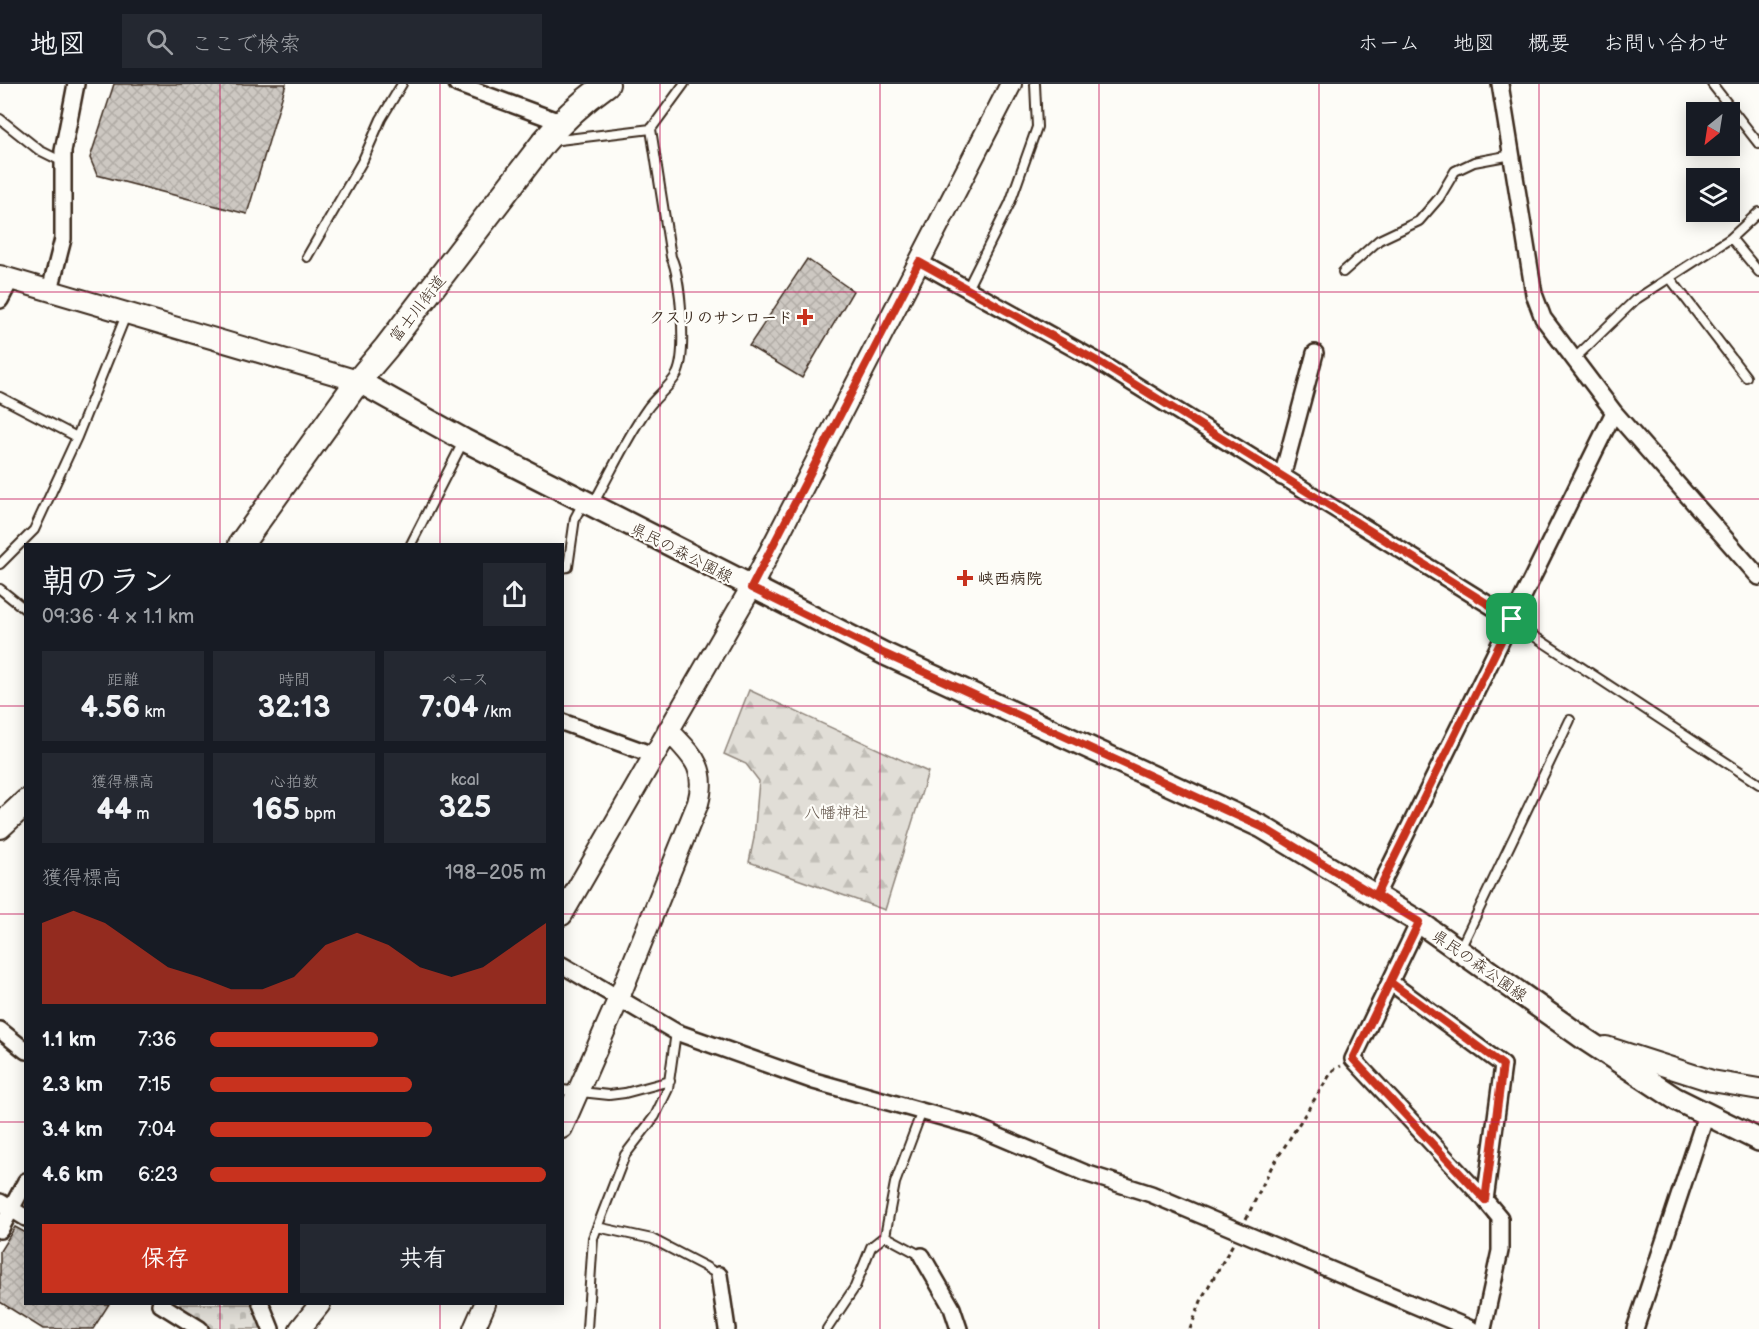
<!DOCTYPE html>
<html lang="ja">
<meta charset="utf-8">
<style>
:root{--surface:#171b24;--page:#242831;--text:#f1f3f6;--muted:#9ea1a6;--line:#363941;--accent:#c8321e}
body{margin:0;font-family:"Balsamiq Sans","Klee One",sans-serif;background:var(--page);color:var(--text);height:100vh;display:flex;flex-direction:column;font-size:22px;white-space:nowrap}
*{box-sizing:border-box;margin:0}
p{font-size:20px;color:var(--muted)}
.icon{flex:none;width:33px;height:33px;fill:none;stroke:currentColor;stroke-width:2;stroke-linecap:round;stroke-linejoin:round}
.map{position:relative;flex:1;overflow:hidden}
.details{position:absolute;left:24px;top:459px;width:540px;height:762px;display:flex;flex-direction:column;background:var(--surface);border-radius:0px;box-shadow:0 3px 15px #0003}
.details>*{flex:none}
.needle{width:39px;rotate:210deg}
.buttons{position:absolute;left:1686px;top:18px;display:grid;gap:12px}
.buttons a{display:grid;place-items:center;width:54px;height:54px;border-radius:0px;background:var(--surface);box-shadow:0 3px 15px #0003;font-size:30px}
.pin{position:absolute;display:grid;place-items:center;width:51px;height:51px;color:#fff;margin:-26px;border-radius:12px;box-shadow:0 3px 9px #0006}
.round{display:grid;place-items:center;flex:none;width:63px;height:63px;border-radius:0px;background:var(--page)}
.summary{display:flex;align-items:center;justify-content:space-between;height:102px;padding:0 18px}
h1{font-size:33px;font-weight:600;line-height:45px}
.figures{display:grid;grid-template-columns:repeat(3,1fr);gap:9px;height:102px;padding:6px 18px}
.figures div{display:grid;align-content:center;border-radius:0px;background:var(--page);text-align:center}
.figures b{font-size:30px;font-weight:600}
.figures small{font-size:16px;font-weight:400}
.figures p{font-size:16px}
.chart{height:168px;padding:12px 18px}
.chart p{display:flex;justify-content:space-between}
.chart svg{width:100%;height:108px;margin-top:6px;fill:var(--accent);opacity:.7}
.cta{display:flex;gap:12px;margin-top:auto;padding:12px 18px}
.cta a{flex:1;height:69px;border-radius:0px;background:var(--accent);color:#fff;font-size:24px;font-weight:600;line-height:69px;text-align:center}
.cta a+a{background:var(--page);color:var(--text)}
ul{padding:0 18px;list-style:none;font-size:20px}
li{display:grid;grid-template-columns:96px 72px 1fr;align-items:center;height:45px}
li i{height:15px;border-radius:8px;background:var(--accent)}
header{display:flex;align-items:center;gap:36px;box-sizing:border-box;height:84px;padding:0 30px;background:var(--surface);border-bottom:2px solid var(--line)}
header strong{font-size:28px}
nav{display:flex;gap:33px;margin-inline-start:auto;font-size:21px}
.search{width:420px;height:54px;background:var(--page);display:flex;align-items:center;gap:15px;box-sizing:border-box;padding:0 21px;border-radius:0px;color:var(--muted);font-size:22px}
.map>svg:first-child{display:block}
.forest{fill:url(#forest-firs);stroke:#8e847a;stroke-width:1.5}
.cemetery{fill:url(#cemetery-stones);stroke:#8e847a;stroke-width:1.5}
.building{fill:url(#building-cross-hatch);stroke:#3b2a1e;stroke-width:1.5}
.lines{fill:none;stroke-linecap:round;stroke-linejoin:round}
.service-casing{stroke:#3b2a1e;stroke-width:12}
.minor-casing{stroke:#3b2a1e;stroke-width:20}
.tertiary-casing{stroke:#3b2a1e;stroke-width:24}
.secondary-casing{stroke:#3b2a1e;stroke-width:26}
.primary-casing{stroke:#3b2a1e;stroke-width:28}
.path{stroke:#3b2a1e;stroke-width:3;stroke-dasharray:4.5 4.5;stroke-linecap:butt}
.service{stroke:#fdfcf7;stroke-width:8}
.minor{stroke:#fdfcf7;stroke-width:15}
.tertiary{stroke:#fdfcf7;stroke-width:20}
.secondary{stroke:#fdfcf7;stroke-width:21}
.primary{stroke:#fdfcf7;stroke-width:24}
.route-casing{stroke:#fff;stroke-width:12}
.route{stroke:#c8321e;stroke-width:8}
.grid{fill:none;stroke:#c2185b;stroke-width:1.5;stroke-opacity:0.55}
.poi-dot{fill:#c8321e;stroke:#fdfcf7;stroke-width:2}
.labels{text-anchor:middle;stroke-width:4.5;stroke-linejoin:round;paint-order:stroke}
.street-label{font-size:16px;fill:#3b2a1e;stroke:#fdfcf7}
.poi-label{font-size:16px;font-weight:bold;fill:#3b2a1e;stroke:#fdfcf7;text-anchor:end}
.park-label{font-size:16px;fill:#64574c;stroke:#fdfcf7}
</style>
<header>
<strong>地図</strong>
<div class="search"><svg class="icon" aria-label="search" viewBox="0 0 24 24"><circle cx="10" cy="10" r="6"/><path d="M15 15l6 6"/></svg>ここで検索</div>
<nav><a>ホーム</a><a>地図</a><a>概要</a><a>お問い合わせ</a></nav>
</header>
<div class="map">
<svg width="1759" height="1245" viewBox="0 0 1759 1245">
<defs>
<pattern id="forest-firs" width="22" height="20" patternUnits="userSpaceOnUse" patternTransform="scale(1.5)"><rect width="22" height="20" fill="#e1ded7"/><path d="M5 1l3.5 6h-7zM16 11l3.5 6h-7z" fill="#c2bfb8"/></pattern>
<pattern id="cemetery-stones" width="16" height="16" patternUnits="userSpaceOnUse" patternTransform="scale(1.5)"><rect width="16" height="16" fill="#e1ded7"/><path d="M2 7V4a2 2 0 0 1 4 0v3zM10 15v-3a2 2 0 0 1 4 0v3z" fill="#c2bfb8"/></pattern>
<pattern id="building-cross-hatch" width="8" height="8" patternUnits="userSpaceOnUse" patternTransform="scale(1.5)"><rect width="8" height="8" fill="#cdc8c2"/><path d="M0 0l8 8M0 8l8-8" fill="none" stroke="#b1aca6"/></pattern>
</defs>
<rect width="100%" height="100%" fill="#fdfcf7"/>
<filter id="ink" filterUnits="userSpaceOnUse"><feTurbulence type="fractalNoise" baseFrequency=".0167" numOctaves="2"/><feDisplacementMap in="SourceGraphic" scale="12" xChannelSelector="R" yChannelSelector="G"/><feConvolveMatrix kernelMatrix="1 2 1 2 8 2 1 2 1" color-interpolation-filters="sRGB"/></filter>
<g filter="url(#ink)">
<path class="forest" d="M 749,606 L 928,688 L 885,826 L 749,778 L 754,754 L 759,697 L 746,680 L 724,670 Z"/>
<path class="cemetery" d="M 171,1220 L 258,1220 L 267,1245 L 212,1245 Z"/>
<path class="building" d="M 114,0 L 286,0 L 247,130 L 97,91 L 90,74 Z
M 807,175 L 853,207 L 802,294 L 749,262 Z
M 15,1143 L 26,1149 L 26,1220 L 109,1220 L 93,1245 L 43,1245 L 0,1218 L 0,1167 Z"/>
<g class="lines">
<g class="service-casing">
<path id="service" d="M 1712,0 L 1759,60
M 0,35 L 39,66 L 63,78
M 551,57 L 651,45
M 1731,154 L 1759,128
M 307,173 L 363,76 L 381,35 L 402,0
M 1343,188 L 1379,156 L 1419,137 L 1439,114 L 1455,87 L 1474,78 L 1512,71
M 1670,194 L 1746,293
M 967,205 L 1010,119 L 1037,43 L 1035,0
M 1574,275 L 1635,216 L 1731,154 L 1759,188
M 0,313 L 77,353
M 593,420 C 610,390 627,353 647,325 C 655,313 670,303 677,290 C 687,270 681,193 671,173 L 651,45 L 684,0
M 411,460 L 463,358
M 0,480 L 34,446 L 77,353 L 126,231
M 562,484 L 568,483 L 575,434 L 583,419
M 0,505 L 26,526
M 1511,537 L 1759,700
M 1460,865 L 1570,636
M 562,1006 L 609,1011 L 625,1009 L 670,997
M 597,1143 L 652,1155 L 704,1182 L 719,1191
M 922,1172 L 885,1152 L 895,1099 L 922,1027
M 587,1245 L 593,1154 L 625,1071 L 655,1032 L 668,1005 L 676,948
M 827,1245 L 855,1203 L 871,1163 L 885,1152"/>
</g>
<g class="minor-casing">
<path id="minor" d="M 457,0 L 560,38
M 1500,0 L 1534,210 L 1543,234 L 1614,328 L 1759,493
M 919,178 L 1097,277 L 1512,535
M 50,206 L 63,155 L 63,67 L 76,0
M 0,216 L 11,195
M 1282,393 L 1315,269
M 562,638 L 653,671
M 1376,811 L 1614,328
M 1419,838 L 1353,975 L 1485,1116 L 1500,1134 L 1500,1167 L 1483,1245
M 562,881 L 676,948 L 814,997 L 974,1042 L 1085,1089 L 1151,1110 L 1471,1245
M 1390,898 L 1503,981 L 1485,1116
M 0,946 L 26,967
M 0,1118 L 26,1134
M 0,1146 L 26,1097
M 922,1172 L 952,1224 L 959,1245
M 719,1191 L 727,1245
M 160,1220 L 200,1245
M 261,1220 L 271,1245
M 1635,1245 L 1706,1031"/>
</g>
<g class="tertiary-casing">
<path id="tertiary" d="M 0,192 L 358,297
M 562,831 L 751,504 L 1011,0
M 1606,963 L 1712,997 L 1759,1005
M 562,1044 L 618,916 L 698,719 C 708,682 691,671 668,646
M 300,1245 L 320,1220
M 474,1245 L 485,1220"/>
</g>
<g class="secondary-casing">
<path id="secondary" d="M 358,297 L 464,356 L 885,570 L 1262,743 L 1419,838 L 1586,956 L 1676,1015 L 1759,1056"/>
</g>
<g class="primary-casing">
<path id="primary" d="M 241,460 L 358,297 L 386,264 L 544,58 C 563,35 583,17 607,0
M 0,742 L 26,718"/>
</g>
<path class="path" d="M 1246,1135 L 1271,1084 L 1333,986 L 1341,982
M 1190,1245 L 1203,1212 L 1233,1160"/>
<use href="#service" class="service"/>
<use href="#minor" class="minor"/>
<use href="#tertiary" class="tertiary"/>
<use href="#secondary" class="secondary"/>
<use href="#primary" class="primary"/>
</g>
</g>
<g class="lines" filter="url(#ink)">
<g class="route-casing">
<path id="route" d="M 1512,535 L 1376,811 L 1419,838 L 1353,975 L 1485,1116 L 1503,981 L 1390,898 L 1419,838 L 1262,743 L 885,570 L 751,504 L 919,178 L 1097,277 L 1512,535"/>
</g>
<use href="#route" class="route"/>
</g>
<path class="grid" d="M 220,0 L 220,460M 440,0 L 440,460M 660,0 L 660,1245M 880,0 L 880,1245M 1099,0 L 1099,1245M 1319,0 L 1319,1245M 1539,0 L 1539,1245M 0,208 L 1759,208M 0,415 L 1759,415M 0,622 L 26,622M 562,622 L 1759,622M 0,830 L 26,830M 562,830 L 1759,830M 0,1038 L 26,1038M 562,1038 L 1759,1038M 220,1220 L 220,1245M 440,1220 L 440,1245"/>
<g class="poi-dot">
<path d="M802 224h6v6h6v6h-6v6h-6v-6h-6v-6h6z"/>
<path d="M962 485h6v6h6v6h-6v6h-6v-6h-6v-6h6z"/>
</g>
<g class="labels">
<g class="street-label">
<text transform="translate(417 224) rotate(-52)" y="6">富士川街道</text>
<text transform="translate(682 468) rotate(27)" y="6">県民の森公園線</text>
<text transform="translate(1480 881) rotate(35)" y="6">県民の森公園線</text>
</g>
<g class="poi-label">
<text x="793" y="239">クスリのサンロード</text>
<text x="978" y="500" text-anchor="start">峡西病院</text>
</g>
<g class="park-label">
<text x="836" y="734">八幡神社</text>
</g>
</g>
</svg>
<div class="buttons">
<a><svg class="needle" viewBox="-14 -14 28 28"><path d="M0-13l5 13h-10z" fill="#e53935"/><path d="M0 13l5-13h-10z" fill="#9ea1a6"/></svg></a>
<a><svg class="icon" aria-label="layers" viewBox="0 0 24 24"><path d="M12 4l9 5-9 5-9-5zM3 14l9 5 9-5"/></svg></a>
</div>
<div class="pin" style="left:1512px;top:535px;background:#1e9e55"><svg class="icon" aria-label="arrive" viewBox="0 0 24 24"><path d="M6 21V4h12l-3 4 3 4H6"/></svg></div>
<section class="details">
<div class="summary"><div><h1>朝のラン</h1><p>09:36 · 4 × 1.1 km</p></div><a class="round"><svg class="icon" aria-label="share" viewBox="0 0 24 24"><path d="M12 15V3M7 8l5-5 5 5M5 13v7h14v-7"/></svg></a></div>
<div class="figures">
<div><p>距離</p><b>4.56<small> km</small></b></div>
<div><p>時間</p><b>32:13</b></div>
<div><p>ペース</p><b>7:04<small> /km</small></b></div>
</div>
<div class="figures">
<div><p>獲得標高</p><b>44<small> m</small></b></div>
<div><p>心拍数</p><b>165<small> bpm</small></b></div>
<div><p>kcal</p><b>325</b></div>
</div>
<div class="chart"><p><span>獲得標高</span>198–205 m</p>
<svg viewBox="0 0 160 44" preserveAspectRatio="none"><path d="M0 44V11L10 6L20 11L30 20L40 29L50 33L60 38L70 38L80 33L90 20L100 15L110 20L120 29L130 33L140 29L150 20L160 11V44z"/></svg>
</div>
<ul>
<li><b>1.1 km</b>7:36<i style="width:50%"></i></li>
<li><b>2.3 km</b>7:15<i style="width:60%"></i></li>
<li><b>3.4 km</b>7:04<i style="width:66%"></i></li>
<li><b>4.6 km</b>6:23<i style="width:100%"></i></li>
</ul>
<div class="cta"><a>保存</a><a>共有</a></div>
</section>
</div>
